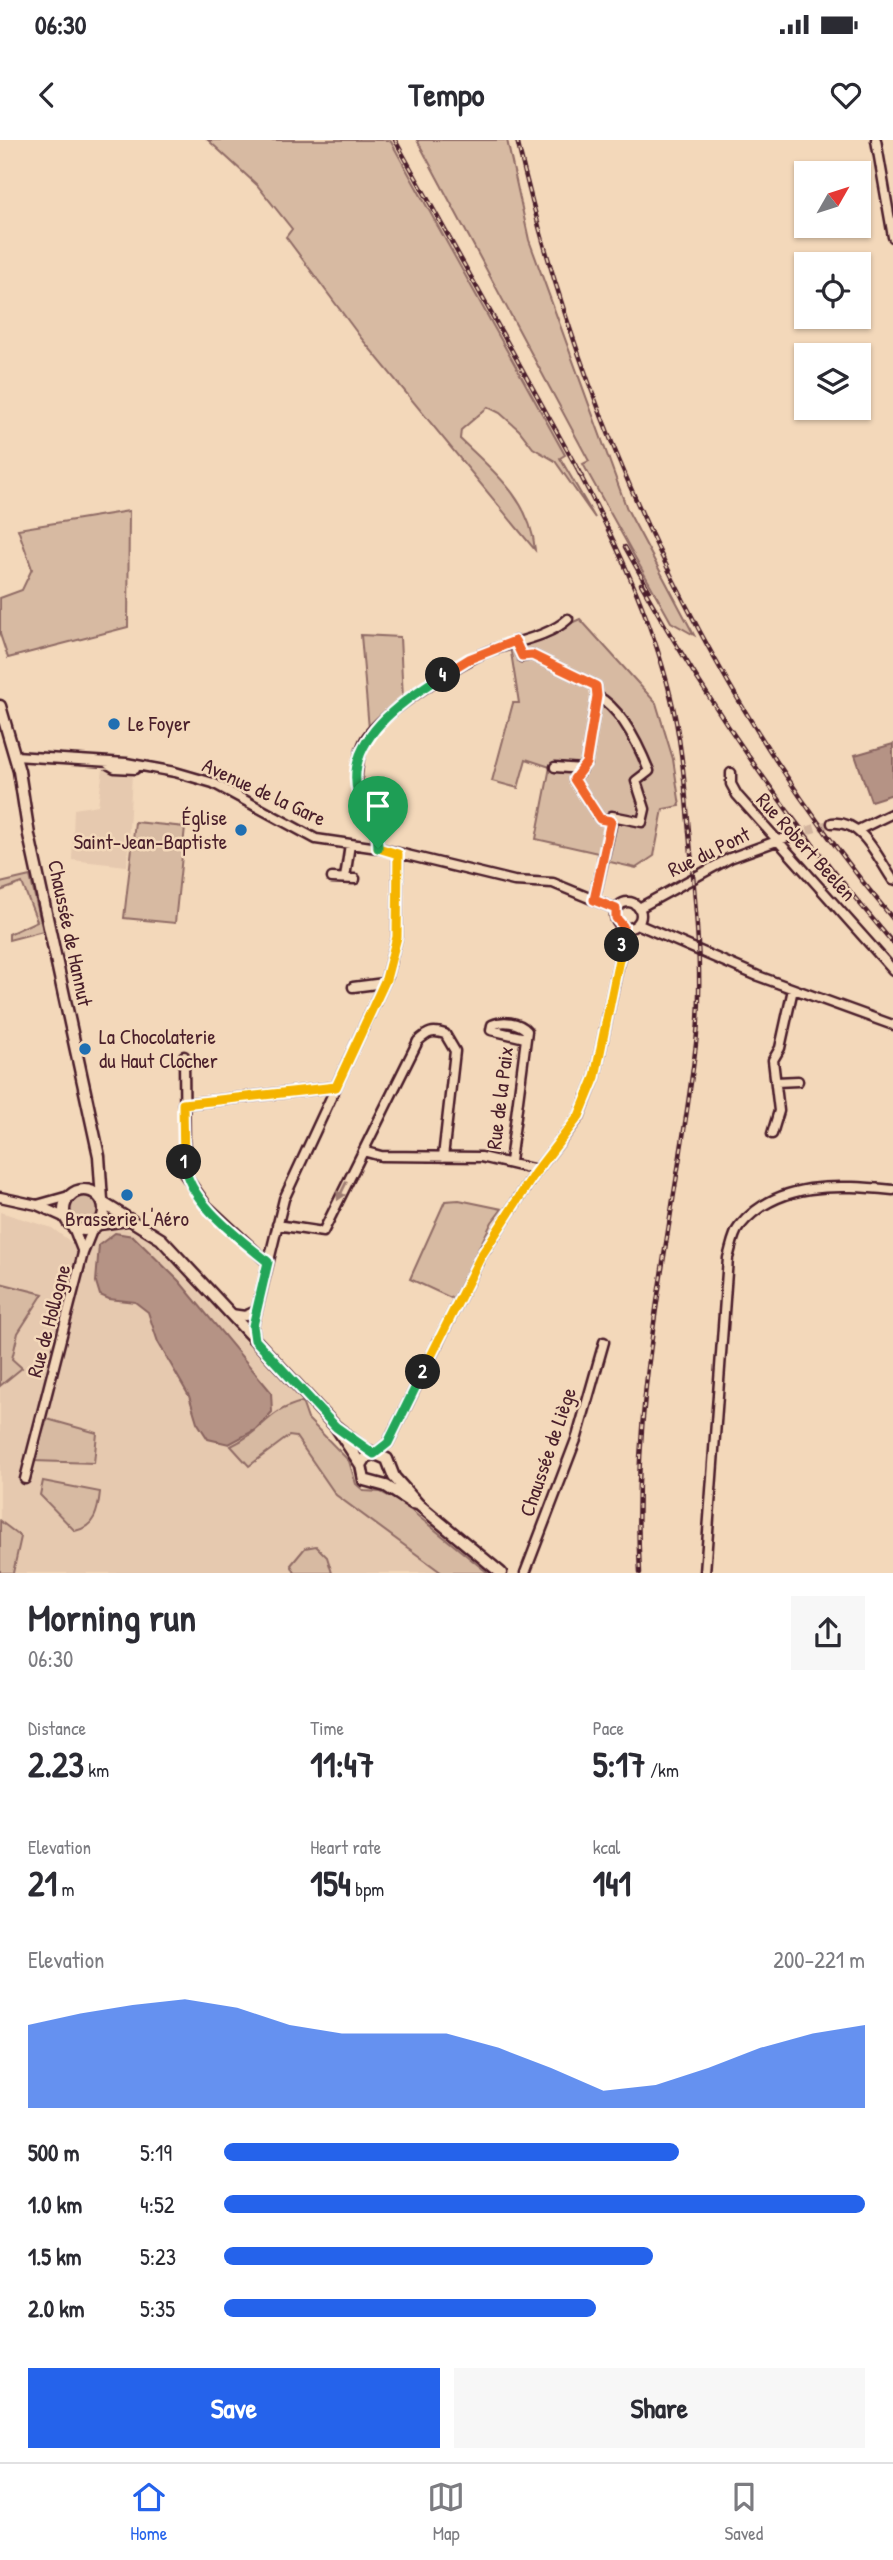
<!DOCTYPE html>
<meta charset="utf-8">
<style>
:root{--surface:#fff;--page:#f7f7f7;--text:#2b2b33;--muted:#7c7c81;--line:#e1e1e2;--accent:#2563eb}
body{margin:0;font-family:"Patrick Hand",sans-serif;background:var(--page);color:var(--text);height:100vh;display:flex;flex-direction:column;font-size:26px;white-space:nowrap}
*{box-sizing:border-box;margin:0}
p{font-size:23px;color:var(--muted)}
.icon{flex:none;width:38px;height:38px;fill:none;stroke:currentColor;stroke-width:2;stroke-linecap:round;stroke-linejoin:round}
.map{position:relative;height:1433px;overflow:hidden}
.sheet{display:flex;flex-direction:column;background:var(--surface);flex:1}
.sheet>*{flex:none}
.needle{width:46px;rotate:51deg}
.controls{position:absolute;left:794px;top:21px;display:grid;gap:14px}
.controls a{display:grid;place-items:center;width:77px;height:77px;border-radius:0px;background:var(--surface);box-shadow:0 2px 5px #0004;font-size:35px}
.pin{position:absolute;display:grid;place-items:center;width:60px;height:60px;color:#fff;margin:-72px -30px;border-radius:50% 50% 50% 0;rotate:-45deg;box-shadow:0 0 7px #0007}
.pin .icon{rotate:45deg}
.km{position:absolute;width:35px;height:35px;margin:-18px;border-radius:50%;background:#222;color:#fff;font-size:19px;line-height:35px;text-align:center}
.round{display:grid;place-items:center;flex:none;width:74px;height:74px;border-radius:0px;background:var(--page)}
.headline{display:flex;align-items:center;justify-content:space-between;height:119px;padding:0 28px}
h1{font-size:38px;font-weight:800;line-height:52px}
.metrics{display:grid;grid-template-columns:repeat(3,1fr);gap:10px;height:119px;padding:7px 28px}
.metrics div{display:grid;align-content:center}
.metrics b{font-size:35px;font-weight:800}
.metrics small{font-size:19px;font-weight:400}
.metrics p{font-size:19px}
.chart{height:196px;padding:14px 28px}
.chart p{display:flex;justify-content:space-between}
.chart svg{width:100%;height:126px;margin-top:7px;fill:var(--accent);opacity:.7}
.button{display:flex;gap:14px;margin-top:auto;padding:14px 28px}
.button a{flex:1;height:80px;border-radius:0px;background:var(--accent);color:#fff;font-size:28px;font-weight:800;line-height:80px;text-align:center}
.button a+a{background:var(--page);color:var(--text)}
ul{padding:0 28px;list-style:none;font-size:23px}
li{display:grid;grid-template-columns:112px 84px 1fr;align-items:center;height:52px}
li i{height:18px;border-radius:9px;background:var(--accent)}
.status{display:flex;justify-content:space-between;align-items:center;height:49px;padding:0 35px;background:var(--surface);direction:ltr}
.status svg{height:19px;fill:currentColor}
header{display:flex;justify-content:space-between;align-items:center;height:91px;padding:0 28px;background:var(--surface);font-size:32px;font-weight:800}
.menu{display:flex;justify-content:space-around;align-items:center;height:98px;border-top:2px solid var(--line);background:var(--surface);font-size:19px;color:var(--muted)}
.menu a{display:grid;justify-items:center;gap:4px}
.menu .selected{color:var(--accent)}
.map>svg:first-child{display:block}
.built{fill:#e6c9af}
.green{fill:#d7baa2;stroke:#906c66;stroke-width:2}
.water{fill:#b59385;stroke:#8a6561;stroke-width:2}
.lines{fill:none;stroke-linecap:round;stroke-linejoin:round}
.minor-tunnel{stroke:#d1b39d;stroke-width:8;stroke-dasharray:8 4;stroke-linecap:butt}
.minor-casing{stroke:#4a1f2b;stroke-width:13}
.major-casing{stroke:#4a1f2b;stroke-width:15}
.minor{stroke:#f3d8ba;stroke-width:8}
.major{stroke:#f3d8ba;stroke-width:10}
.rail-casing{stroke:#4a1f2b;stroke-width:4.5}
.rail{stroke:#f3d8ba;stroke-width:2;stroke-dasharray:5;stroke-linecap:butt}
.oneway{fill:#9e7c72}
.split-1-casing{stroke:#fff;stroke-width:14}
.split-2-casing{stroke:#fff;stroke-width:14}
.split-3-casing{stroke:#fff;stroke-width:14}
.split-4-casing{stroke:#fff;stroke-width:14}
.split-5-casing{stroke:#fff;stroke-width:14}
.split-1{stroke:#f5b400;stroke-width:9}
.split-2{stroke:#22a559;stroke-width:9}
.split-3{stroke:#f5b400;stroke-width:9}
.split-4{stroke:#f0652b;stroke-width:9}
.split-5{stroke:#22a559;stroke-width:9}
.poi-dot{fill:#1f6fb2;stroke:#f3d8ba;stroke-width:2.5}
.labels{text-anchor:middle;stroke-width:5;stroke-linejoin:round;paint-order:stroke}
.poi-label{font-size:21px;fill:#4a1f2b;stroke:#f3d8ba;text-anchor:start}
.street-label{font-size:21px;fill:#4a1f2b;stroke:#f3d8ba}
</style>
<div class="status"><b>06:30</b><svg viewBox="0 0 49 12"><path d="M0 12V9h3v3zM5 12V6h3v6zM10 12V3h3v9zM15 12V0h3v12zM26 1h20v11H26zM47 4h2v5h-2z"/></svg></div>
<header><svg class="icon" aria-label="back" viewBox="0 0 24 24"><path d="M15 5l-7 7 7 7"/></svg>Tempo<svg class="icon" aria-label="heart" viewBox="0 0 24 24"><path d="M12 20l-8-8c-3-5 5-10 8-4 3-6 11-1 8 4z"/></svg></header>
<div class="map">
<svg width="893" height="1433" viewBox="0 0 893 1433">
<rect width="100%" height="100%" fill="#f3d8ba"/>
<filter id="ink" filterUnits="userSpaceOnUse"><feTurbulence type="fractalNoise" baseFrequency=".0143" numOctaves="2"/><feDisplacementMap in="SourceGraphic" scale="14" xChannelSelector="R" yChannelSelector="G"/><feConvolveMatrix kernelMatrix="1 2 1 2 8 2 1 2 1" color-interpolation-filters="sRGB"/></filter>
<g filter="url(#ink)">
<path class="built" d="M 103,629 L 132,634 L 127,726 L 72,720 L 74,669 L 98,665 Z
M 0,1072 L 52,1088 L 75,1105 L 91,1105 L 95,1096 L 113,1087 L 131,1090 L 150,1099 L 302,1262 L 308,1279 L 349,1321 L 356,1344 L 364,1351 L 381,1352 L 402,1363 L 488,1433 L 0,1433 Z"/>
<path class="green" d="M 208,0 L 390,0 L 565,315 L 560,318 L 595,378 L 555,321 L 533,308 L 519,290 L 500,273 L 488,267 L 461,290 L 460,299 C 494,331 531,361 535,410 L 361,198 L 286,97 L 292,89 L 257,45 Z
M 417,0 L 507,0 L 529,100 L 627,369 L 694,495 L 671,482 L 583,324 L 589,321 Z
M 129,371 L 128,487 L 8,518 L 0,494 L 0,458 L 22,450 L 32,429 L 18,389 Z
M 580,479 L 656,563 L 673,619 L 680,666 L 663,669 L 654,716 L 636,728 L 597,719 L 598,713 L 536,699 L 550,627 L 526,619 L 518,648 L 492,641 L 513,563 L 519,563 L 510,506 L 547,494 Z
M 361,495 L 400,497 L 403,559 L 369,589 Z
M 135,682 L 185,687 L 175,783 L 124,778 Z
M 30,736 L 43,791 L 9,800 L 9,794 L 37,781 L 22,743 L 0,751 L 0,743 Z
M70 1070a14 14 0 1 1 28 0a14 14 0 1 1-28 0Z
M 459,1060 L 502,1069 L 492,1082 L 453,1159 L 410,1139 L 445,1061 Z
M 0,1143 L 43,1154 L 18,1193 L 12,1219 L 22,1228 L 0,1246 Z
M 302,1262 L 308,1279 L 349,1321 L 356,1344 L 364,1351 L 381,1352 L 402,1363 L 488,1433 L 442,1433 L 336,1355 L 296,1297 L 289,1296 L 249,1326 L 231,1306 C 264,1291 266,1271 302,1262 Z
M 47,1279 L 97,1293 L 94,1323 L 34,1321 Z
M 43,1341 L 100,1352 C 98,1371 95,1387 75,1391 L 40,1355 Z
M 0,1381 L 21,1397 L 13,1433 L 0,1433 Z
M 316,1406 L 327,1417 L 332,1433 L 295,1433 L 291,1425 L 305,1408 Z"/>
<path class="water" d="M 893,604 L 893,654 L 871,661 L 855,615 Z
M 115,1093 L 133,1096 L 179,1141 L 271,1252 L 272,1272 L 255,1290 L 229,1304 L 208,1299 L 197,1282 L 189,1256 L 158,1202 L 148,1172 L 135,1162 L 109,1159 L 100,1155 L 96,1142 L 99,1105 Z"/>
<g class="lines">
<path class="minor-tunnel" d="M 796,694 L 832,683"/>
<g class="minor-casing">
<path id="minor" d="M 876,0 L 893,97
M 515,501 L 522,517 L 532,515 L 596,546 L 597,556 C 622,569 639,606 649,631 L 636,641 L 645,669 L 642,682 L 612,676 L 612,681 L 600,679 L 574,639 L 586,623 L 597,556
M 15,616 L 126,623 L 175,632 L 213,643 L 316,699 L 378,708 L 514,741 L 553,743 L 616,769
M 108,624 L 115,628 L 135,629
M 555,627 L 582,629
M 731,633 L 731,644 L 737,655 L 893,830
M 832,683 C 863,680 877,717 893,740
M 858,690 L 893,673
M 378,708 C 378,680 355,663 357,633 C 358,622 361,606 367,597 C 384,572 460,522 489,511 C 513,502 549,497 568,479
M 332,738 L 355,739
M 345,738 L 350,704
M 594,760 L 612,681
M615 775a13 13 0 1 1 26 0a13 13 0 1 1-26 0Z
M 639,768 L 730,718 L 796,694
M 637,784 L 758,836 L 893,885
M 353,847 L 384,843
M 184,916 L 185,1035 L 207,1066 L 267,1122
M 776,942 L 798,941
M 183,964 L 336,947
M 772,994 L 779,971 L 773,920 L 780,908 L 793,849
M 363,1011 L 381,1016 L 481,1017 L 537,1030
M 510,1022 L 527,891 C 519,882 503,880 492,885 L 491,890 L 525,898
M 0,1057 L 37,1065 L 66,1078
M 37,1065 L 69,1056
M 277,1085 L 323,1092 L 418,901 C 428,892 432,890 445,894 L 455,911 L 443,1017
M 73,1087 L 82,1110
M 231,1174 L 245,1176 L 256,1171
M 255,1200 L 253,1186 L 284,1059 L 386,839 L 397,797 L 398,714
M 374,1314 L 388,1303 L 481,1116 L 535,1033 L 579,977 L 595,937 L 621,811 L 623,786
M 25,1339 L 83,1113 L 93,1088
M 525,1433 L 577,1297 L 604,1202
M 705,1433 L 728,1118 C 731,1109 733,1094 739,1087 C 777,1040 839,1045 893,1050"/>
</g>
<g class="major-casing">
<path id="major" d="M 0,566 L 19,631 L 29,695 L 99,1016 L 102,1060
M64 1070a20 20 0 1 1 40 0a20 20 0 1 1-40 0Z
M 103,1063 L 161,1099 L 336,1287 L 364,1309 L 387,1319 L 394,1337 L 418,1364 L 501,1433
M 99,1084 L 127,1080
M 336,1287 L 361,1325
M 374,1314 L 366,1317 L 361,1325 L 364,1340 L 386,1346 L 412,1363 L 418,1364"/>
</g>
<use href="#minor" class="minor"/>
<use href="#major" class="major"/>
<g class="rail-casing">
<path id="rail" d="M 395,0 L 582,337
M 517,0 C 582,281 707,557 893,779
M 577,329 C 615,400 651,476 670,554 C 684,609 686,667 692,723 C 697,783 703,843 696,904 C 675,1081 629,1254 640,1433
M 625,407 L 649,450
M 641,444 C 713,572 797,692 893,803"/>
</g>
<use href="#rail" class="rail"/>
</g>
<defs><path id="oneway-solid" d="M-6-.8H1V-3.2L6.5 0L1 3.2V.8H-6Z" transform="scale(1.75)"/></defs>
<use class="oneway" href="#oneway-solid" transform="translate(342 1051) rotate(116)"/>
</g>
<g class="lines" filter="url(#ink)">
<g class="split-1-casing">
<path id="split-1" d="M 184,1022 L 183,964 L 336,947 L 386,839 L 397,797 L 398,714 L 378,708"/>
</g>
<g class="split-2-casing">
<path id="split-2" d="M 184,1022 C 188,1062 239,1098 268,1122 L 253,1186 L 255,1200 L 336,1287 L 374,1314 L 388,1303 L 423,1232"/>
</g>
<g class="split-3-casing">
<path id="split-3" d="M 423,1232 L 481,1116 L 535,1033 L 579,976 L 595,937 L 622,805"/>
</g>
<g class="split-4-casing">
<path id="split-4" d="M 443,535 L 469,519 L 515,501 L 522,516 L 532,515 L 596,546 L 597,556 L 586,623 L 574,639 L 600,679 L 611,681 L 594,760 L 616,769 L 616,778 L 623,786 L 622,805"/>
</g>
<g class="split-5-casing">
<path id="split-5" d="M 378,708 C 378,682 364,676 358,654 C 343,600 405,559 443,535"/>
</g>
<use href="#split-1" class="split-1"/>
<use href="#split-2" class="split-2"/>
<use href="#split-3" class="split-3"/>
<use href="#split-4" class="split-4"/>
<use href="#split-5" class="split-5"/>
</g>
<g class="poi-dot">
<circle cx="114" cy="584" r="7"/>
<circle cx="241" cy="690" r="7"/>
<circle cx="85" cy="909" r="7"/>
<circle cx="127" cy="1055" r="7"/>
</g>
<g class="labels">
<g class="poi-label">
<text x="128" y="591">Le Foyer</text>
<text x="227" y="685" text-anchor="end">Église<tspan x="227" dy="24">Saint-Jean-Baptiste</tspan></text>
<text x="99" y="904">La Chocolaterie<tspan x="99" dy="24">du Haut Clocher</tspan></text>
<text x="127" y="1086" text-anchor="middle">Brasserie L'Aéro</text>
</g>
<g class="street-label">
<text transform="translate(264 652) rotate(25)" y="7">Avenue de la Gare</text>
<text transform="translate(806 707) rotate(48)" y="7">Rue Robert Beelen</text>
<text transform="translate(709 712) rotate(-26)" y="7">Rue du Pont</text>
<text transform="translate(70 793) rotate(78)" y="7">Chaussée de Hannut</text>
<text transform="translate(500 958) rotate(-83)" y="7">Rue de la Paix</text>
<text transform="translate(49 1181) rotate(-75)" y="7">Rue de Hollogne</text>
<text transform="translate(548 1312) rotate(-71)" y="7">Chaussée de Liège</text>
</g>
</g>
</svg>
<div class="controls">
<a><svg class="needle" viewBox="-14 -14 28 28"><path d="M0-13l5 13h-10z" fill="#e53935"/><path d="M0 13l5-13h-10z" fill="#7c7c81"/></svg></a>
<a><svg class="icon" aria-label="locate" viewBox="0 0 24 24"><circle cx="12" cy="12" r="6"/><path d="M12 2v4M12 18v4M2 12h4M18 12h4"/></svg></a>
<a><svg class="icon" aria-label="layers" viewBox="0 0 24 24"><path d="M12 4l9 5-9 5-9-5zM3 14l9 5 9-5"/></svg></a>
</div>
<div class="pin" style="left:378px;top:708px;background:#1e9e55"><svg class="icon" aria-label="arrive" viewBox="0 0 24 24"><path d="M6 21V4h12l-3 4 3 4H6"/></svg></div>
<b class="km" style="left:184px;top:1022px">1</b>
<b class="km" style="left:423px;top:1232px">2</b>
<b class="km" style="left:622px;top:805px">3</b>
<b class="km" style="left:443px;top:535px">4</b>
</div>
<section class="sheet">
<div class="headline"><div><h1>Morning run</h1><p>06:30</p></div><a class="round"><svg class="icon" aria-label="share" viewBox="0 0 24 24"><path d="M12 15V3M7 8l5-5 5 5M5 13v7h14v-7"/></svg></a></div>
<div class="metrics">
<div><p>Distance</p><b>2.23<small> km</small></b></div>
<div><p>Time</p><b>11:47</b></div>
<div><p>Pace</p><b>5:17<small> /km</small></b></div>
</div>
<div class="metrics">
<div><p>Elevation</p><b>21<small> m</small></b></div>
<div><p>Heart rate</p><b>154<small> bpm</small></b></div>
<div><p>kcal</p><b>141</b></div>
</div>
<div class="chart"><p><span>Elevation</span>200–221 m</p>
<svg viewBox="0 0 160 44" preserveAspectRatio="none"><path d="M0 44V15L10 11L20 8L30 6L40 9L50 15L60 18L70 18L80 18L90 23L100 30L110 38L120 36L130 30L140 23L150 18L160 15V44z"/></svg>
</div>
<ul>
<li><b>500 m</b>5:19<i style="width:71%"></i></li>
<li><b>1.0 km</b>4:52<i style="width:100%"></i></li>
<li><b>1.5 km</b>5:23<i style="width:67%"></i></li>
<li><b>2.0 km</b>5:35<i style="width:58%"></i></li>
</ul>
<div class="button"><a>Save</a><a>Share</a></div>
</section>
<nav class="menu">
<a class="selected"><svg class="icon" aria-label="home" viewBox="0 0 24 24"><path d="M3 11l9-7 9 7M6 9v11h12V9"/></svg>Home</a>
<a><svg class="icon" aria-label="map" viewBox="0 0 24 24"><path d="M3 6l6-2 6 2 6-2v14l-6 2-6-2-6 2zM9 4v14M15 6v14"/></svg>Map</a>
<a><svg class="icon" aria-label="saved" viewBox="0 0 24 24"><path d="M7 4h10v16l-5-4-5 4z"/></svg>Saved</a>
</nav>
